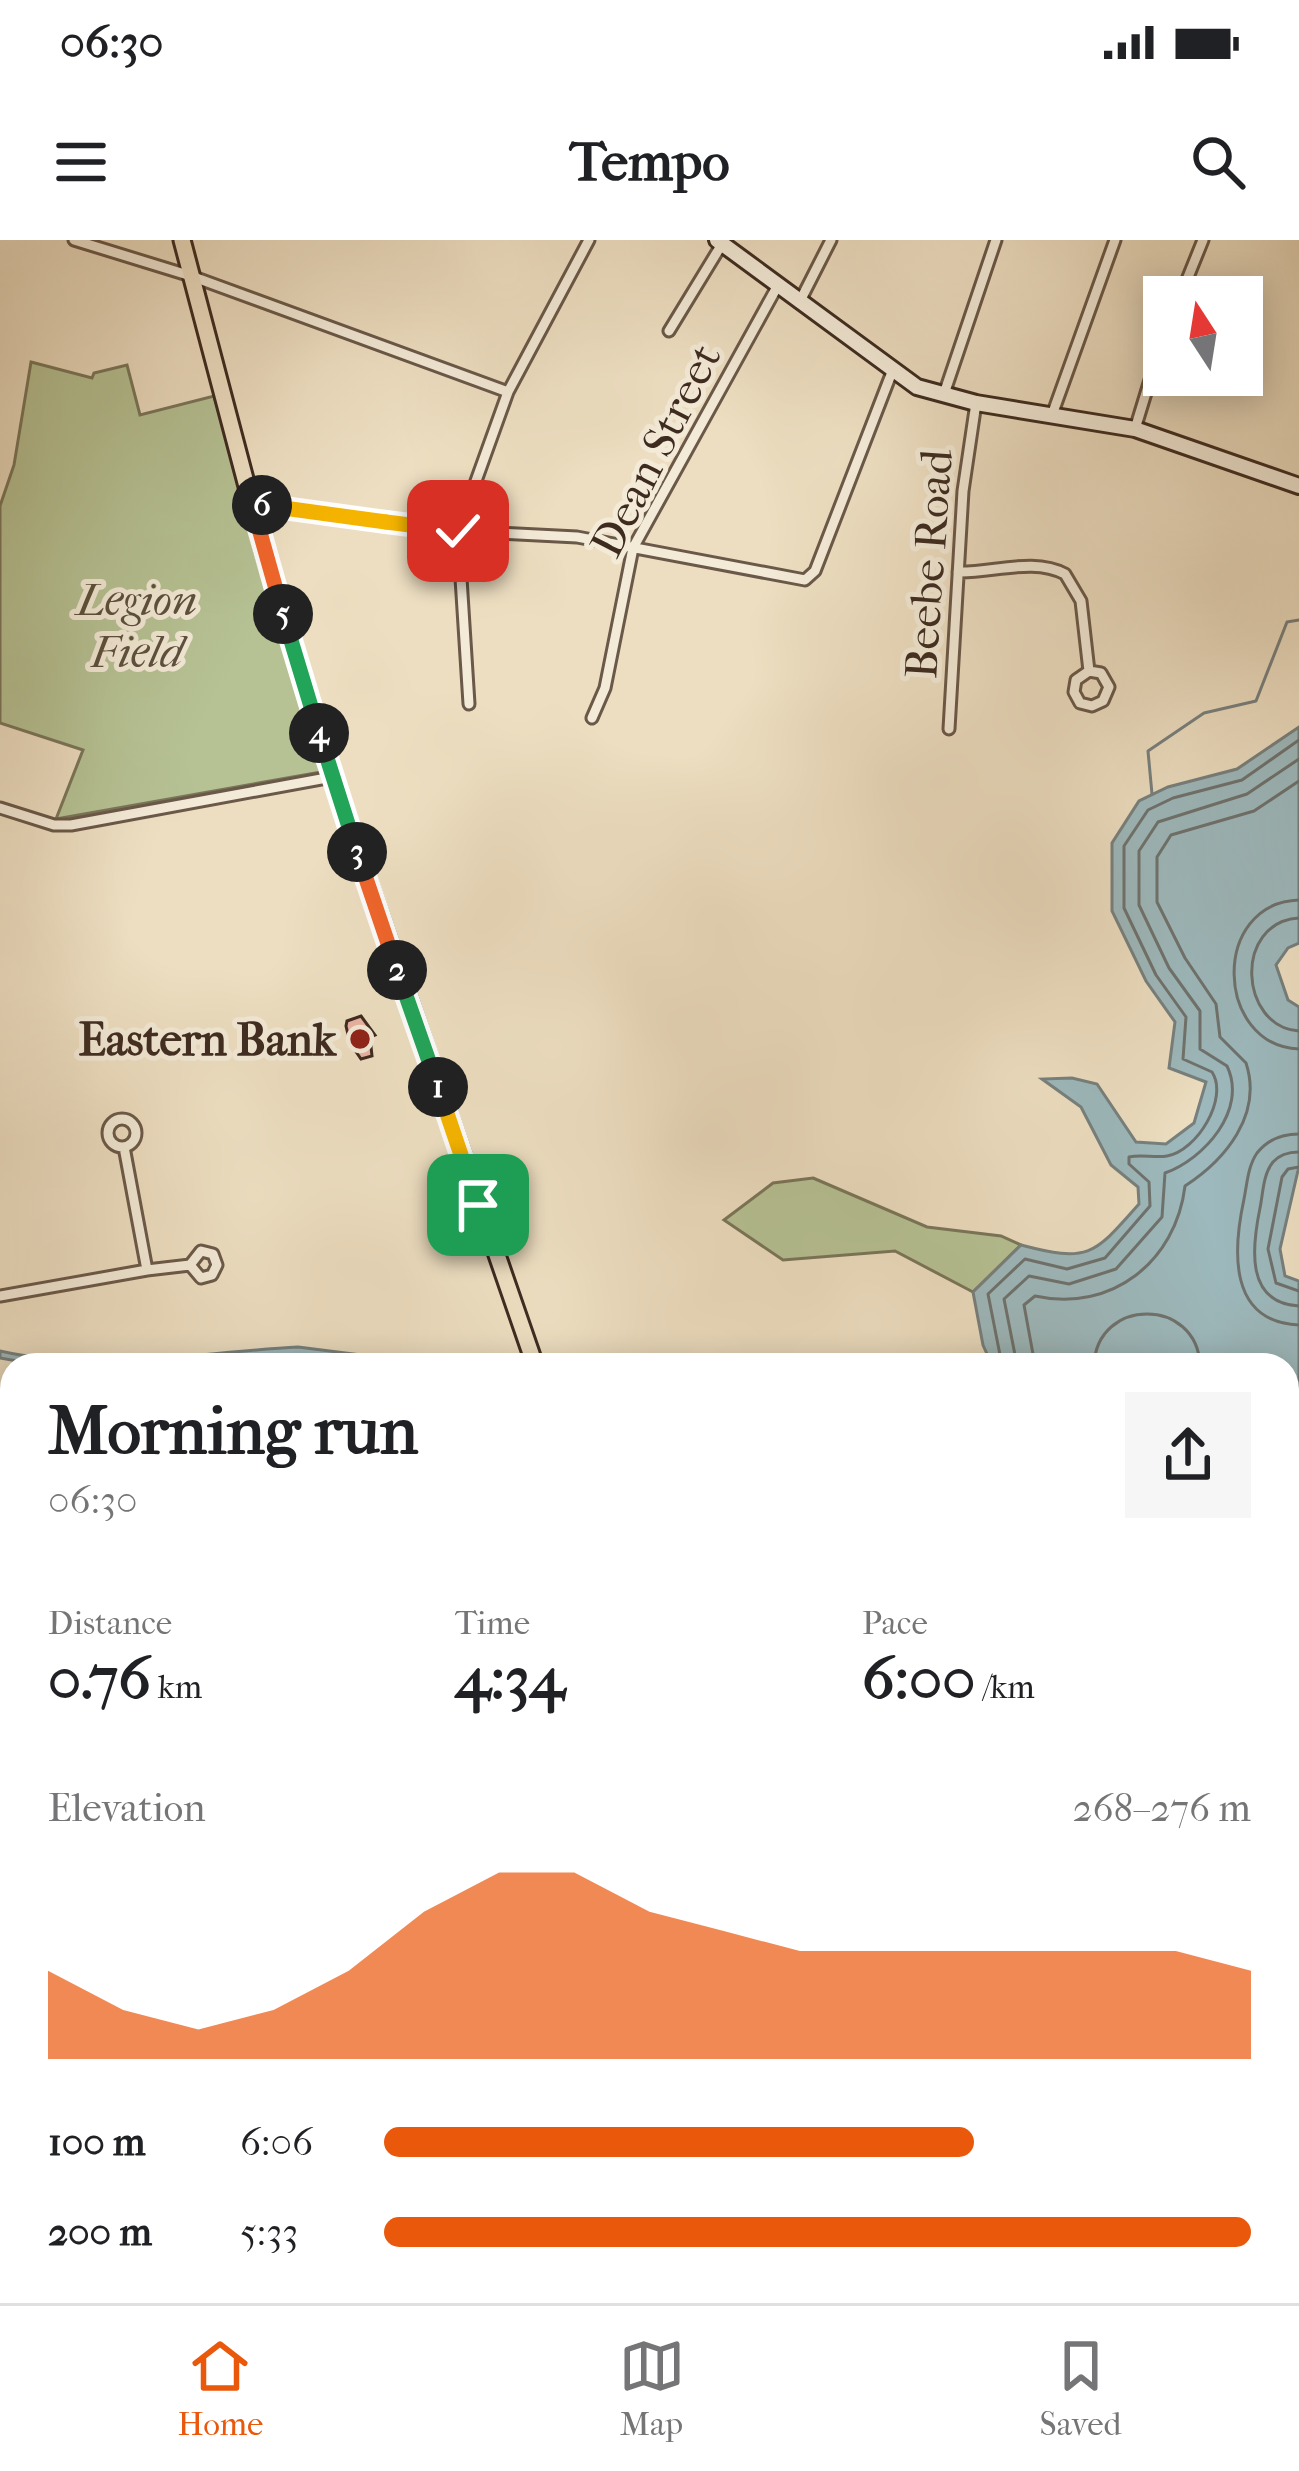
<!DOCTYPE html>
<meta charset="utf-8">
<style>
:root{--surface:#fff;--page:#f6f6f6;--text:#202124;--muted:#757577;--line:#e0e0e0;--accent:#ea580c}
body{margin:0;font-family:"IM FELL French Canon",serif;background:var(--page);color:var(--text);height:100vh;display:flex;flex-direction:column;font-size:45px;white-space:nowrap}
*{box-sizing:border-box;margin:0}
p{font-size:39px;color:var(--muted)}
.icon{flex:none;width:66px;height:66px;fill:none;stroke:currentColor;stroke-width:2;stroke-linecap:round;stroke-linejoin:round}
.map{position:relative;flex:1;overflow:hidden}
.sheet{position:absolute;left:0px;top:1113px;width:1299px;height:951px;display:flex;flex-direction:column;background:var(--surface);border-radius:36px 36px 0 0;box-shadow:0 6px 30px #0003}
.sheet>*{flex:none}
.needle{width:78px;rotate:348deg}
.tools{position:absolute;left:1143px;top:36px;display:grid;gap:24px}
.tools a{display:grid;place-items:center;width:120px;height:120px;border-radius:0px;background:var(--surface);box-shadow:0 6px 30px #0003;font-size:60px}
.pin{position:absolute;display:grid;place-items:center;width:102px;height:102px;color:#fff;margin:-51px;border-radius:24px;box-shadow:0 6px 18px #0006}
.km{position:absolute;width:60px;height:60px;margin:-30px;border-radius:50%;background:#222;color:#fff;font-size:33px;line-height:60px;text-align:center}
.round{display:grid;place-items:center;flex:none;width:126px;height:126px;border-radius:0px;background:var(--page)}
.summary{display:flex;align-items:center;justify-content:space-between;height:204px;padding:0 48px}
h1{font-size:66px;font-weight:800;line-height:90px}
.stats{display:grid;grid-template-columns:repeat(3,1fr);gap:18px;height:204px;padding:12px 48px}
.stats div{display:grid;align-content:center}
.stats b{font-size:60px;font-weight:800}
.stats small{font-size:33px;font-weight:400}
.stats p{font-size:33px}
.chart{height:336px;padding:24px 48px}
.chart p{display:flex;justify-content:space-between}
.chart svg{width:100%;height:216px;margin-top:12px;fill:var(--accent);opacity:.7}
ul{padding:0 48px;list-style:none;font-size:39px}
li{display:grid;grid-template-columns:192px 144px 1fr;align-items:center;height:90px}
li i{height:30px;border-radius:15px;background:var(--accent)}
.status{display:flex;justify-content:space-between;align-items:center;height:84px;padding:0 60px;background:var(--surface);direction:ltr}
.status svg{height:33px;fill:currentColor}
header{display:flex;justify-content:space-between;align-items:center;height:156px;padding:0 48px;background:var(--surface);font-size:54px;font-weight:800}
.tabs{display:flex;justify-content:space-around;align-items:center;height:168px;border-top:3px solid var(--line);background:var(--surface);font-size:33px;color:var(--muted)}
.tabs a{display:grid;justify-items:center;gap:6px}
.tabs .active{color:var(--accent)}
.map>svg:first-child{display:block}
.green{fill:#b6c294;stroke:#7a765a;stroke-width:3}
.water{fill:#9db9bd;stroke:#77807e;stroke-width:3}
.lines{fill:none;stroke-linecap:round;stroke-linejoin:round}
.shore{stroke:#6e726e;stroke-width:3}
.stream{stroke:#77807e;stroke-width:3}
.building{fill:#eab4a3;stroke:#3e2b20;stroke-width:3}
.minor-casing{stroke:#6a5848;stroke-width:15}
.secondary-casing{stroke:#3e2b20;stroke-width:20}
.primary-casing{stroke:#3e2b20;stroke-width:21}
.minor{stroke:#f3ead7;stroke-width:9}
.secondary{stroke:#f3ead7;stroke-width:14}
.primary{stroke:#eddec1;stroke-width:15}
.split-1-casing{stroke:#fff;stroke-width:24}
.split-2-casing{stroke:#fff;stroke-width:24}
.split-3-casing{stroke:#fff;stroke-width:24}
.split-4-casing{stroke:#fff;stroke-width:24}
.split-5-casing{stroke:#fff;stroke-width:24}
.split-6-casing{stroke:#fff;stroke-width:24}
.split-7-casing{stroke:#fff;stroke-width:24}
.split-8-casing{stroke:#fff;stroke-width:24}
.split-1{stroke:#f5b400;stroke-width:15}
.split-2{stroke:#22a559;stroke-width:15}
.split-3{stroke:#f0652b;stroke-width:15}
.split-4{stroke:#22a559;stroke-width:15}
.split-5{stroke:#22a559;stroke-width:15}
.split-6{stroke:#f0652b;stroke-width:15}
.split-7{stroke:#f5b400;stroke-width:15}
.split-8{stroke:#f5b400;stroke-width:15}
.poi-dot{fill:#8f2418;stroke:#f3ead7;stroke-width:4.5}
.labels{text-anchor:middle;stroke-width:10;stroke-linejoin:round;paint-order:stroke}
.street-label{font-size:45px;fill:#3e2b20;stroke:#f3ead7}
.park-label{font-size:45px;font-style:italic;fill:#5c513d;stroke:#f3ead7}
.poi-label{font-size:45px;font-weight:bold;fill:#3e2b20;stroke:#f3ead7;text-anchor:end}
</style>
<div class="status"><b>06:30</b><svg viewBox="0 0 49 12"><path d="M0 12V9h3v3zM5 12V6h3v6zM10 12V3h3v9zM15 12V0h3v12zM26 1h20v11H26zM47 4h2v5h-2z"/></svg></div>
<header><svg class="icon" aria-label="menu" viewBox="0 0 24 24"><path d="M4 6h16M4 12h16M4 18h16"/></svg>Tempo<svg class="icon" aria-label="search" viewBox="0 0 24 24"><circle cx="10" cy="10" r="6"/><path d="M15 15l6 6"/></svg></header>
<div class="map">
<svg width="1299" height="2063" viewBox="0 0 1299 2063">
<rect width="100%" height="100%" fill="#eddec1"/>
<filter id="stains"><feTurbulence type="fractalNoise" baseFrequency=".00167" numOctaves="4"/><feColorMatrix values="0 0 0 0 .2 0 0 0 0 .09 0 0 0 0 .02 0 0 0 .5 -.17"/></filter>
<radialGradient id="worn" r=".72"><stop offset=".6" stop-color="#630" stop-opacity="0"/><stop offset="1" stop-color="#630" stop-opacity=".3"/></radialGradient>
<path class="green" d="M 31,122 L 92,138 L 94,133 L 127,125 L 140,175 L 214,156 L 321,532 L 56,579 L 83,510 L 0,483 L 0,266 L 14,225 Z
M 813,938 L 927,987 L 1001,996 L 1021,1005 L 973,1052 L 895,1011 L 783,1020 L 724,980 L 773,943 Z"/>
<path class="water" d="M 1299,487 L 1299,703 L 1288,708 L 1276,725 L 1288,760 L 1299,767 L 1299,926 L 1280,1009 L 1285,1036 L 1299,1041 L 1299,1156 L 1287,1149 L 1287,1125 L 1188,1125 L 1146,1118 L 1117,1125 L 992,1125 L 983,1105 L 973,1052 L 1021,1005 C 1089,1023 1094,1015 1139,964 L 1138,947 L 1111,925 L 1081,867 L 1042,839 L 1072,838 L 1097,844 L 1136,902 L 1166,904 L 1194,883 L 1206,842 L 1169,828 L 1175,782 L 1146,741 L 1112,671 L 1112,603 L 1139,561 L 1168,547 L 1237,529 Z
M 298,1107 L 369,1116 L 393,1125 C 349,1125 306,1117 262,1118 C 175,1121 86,1136 0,1118 L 0,1111 C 96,1133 201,1112 298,1107 Z"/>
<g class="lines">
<path class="shore" d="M 1299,660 C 1210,663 1215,806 1299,809
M 1299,678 C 1233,682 1239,787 1299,791
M 1299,894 C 1282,894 1268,899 1257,913 C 1248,926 1247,944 1244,959 C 1233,1010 1228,1082 1299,1085
M 1299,912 C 1289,912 1280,914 1273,922 C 1263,934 1263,954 1260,968 C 1252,1007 1245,1063 1299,1066
M 1299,927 L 1288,929 L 1282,937 L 1268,1009 L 1276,1043 L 1299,1051
M 1002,1125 L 988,1054 L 1025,1019 L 1067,1029 L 1105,1018 L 1150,966 L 1149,942 L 1129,924 L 1129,917 C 1141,914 1154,918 1167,916 C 1197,911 1229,858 1212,832 L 1183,819 L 1186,777 L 1156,735 L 1124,668 L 1124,606 L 1148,570 L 1173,558 L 1242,540 L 1299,500
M 1017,1125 L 1004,1059 L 1029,1036 L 1069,1044 L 1116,1029 L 1162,977 L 1165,933 C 1204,919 1248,870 1227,826 L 1200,809 L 1200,771 L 1169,728 L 1139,665 L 1139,611 L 1158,582 L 1247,554 L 1299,519
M 1035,1125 L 1024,1065 L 1035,1056 C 1112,1073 1176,1021 1185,946 C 1225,920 1263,875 1246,823 L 1220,797 L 1216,764 L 1185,718 L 1157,662 L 1157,617 L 1171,595 L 1254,571 L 1299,541
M 1094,1125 C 1097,1057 1197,1057 1200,1125"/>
<path class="stream" d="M 1152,554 L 1148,511 L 1204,473 L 1256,461 L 1287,382 L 1299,380"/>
</g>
<path class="building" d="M 361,776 L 375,795 L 370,797 L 372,816 L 361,819 L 350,803 L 346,786 L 347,781 Z"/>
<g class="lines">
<g class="minor-casing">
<path id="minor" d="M 74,0 L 191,36 L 508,152
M 1180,57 L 1203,0
M 799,63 L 831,0
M 669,91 L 722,4
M 944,154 L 996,0
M 1052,175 L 1115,0
M 1135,189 L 1164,94
M 252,264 L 441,290 L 577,297 L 805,340 L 815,331 L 892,132
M 958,332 C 993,333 1034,317 1065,334 L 1081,361 L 1089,431 L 1076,440 L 1074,452 L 1080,463 L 1092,466 L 1103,461 L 1109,447 L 1101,433 L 1089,431
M 469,464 L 458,291 L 508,152 L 589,0
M 592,478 L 605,448 L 633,308 L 777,47
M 949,489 L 963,251 L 976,163
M 0,568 L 54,585 L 71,585 L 332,537
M108 893a14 14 0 1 1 28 0a14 14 0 1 1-28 0Z
M 147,1030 L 190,1025 L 201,1011 L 213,1014 L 217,1025 L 212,1035 L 201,1038 L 190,1025
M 0,1056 L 147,1030 L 124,907
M 1287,1386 L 1299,1378
M 1287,1612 L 1299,1606
M 1287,1923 L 1299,1900
M 1237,2063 L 1241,2052"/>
</g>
<g class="secondary-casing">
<path id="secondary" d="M 717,0 L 917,147 L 976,163 L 1135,189 L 1299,246"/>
</g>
<g class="primary-casing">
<path id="primary" d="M 182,0 L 264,311 L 332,537 L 535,1125
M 856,2052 L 860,2063"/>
</g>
<use href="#minor" class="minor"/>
<use href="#secondary" class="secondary"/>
<use href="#primary" class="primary"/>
</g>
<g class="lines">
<g class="split-1-casing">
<path id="split-1" d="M 438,847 L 478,965"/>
</g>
<g class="split-2-casing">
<path id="split-2" d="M 397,730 L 438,847"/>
</g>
<g class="split-3-casing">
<path id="split-3" d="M 357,612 L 397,730"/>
</g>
<g class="split-4-casing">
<path id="split-4" d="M 319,493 L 357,612"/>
</g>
<g class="split-5-casing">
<path id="split-5" d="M 283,374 L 319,493"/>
</g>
<g class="split-6-casing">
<path id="split-6" d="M 262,265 L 252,264 L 283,374"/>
</g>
<g class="split-7-casing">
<path id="split-7" d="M 262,265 L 386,282"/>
</g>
<g class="split-8-casing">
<path id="split-8" d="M 386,282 L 458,291"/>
</g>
<use href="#split-1" class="split-1"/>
<use href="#split-2" class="split-2"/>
<use href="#split-3" class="split-3"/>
<use href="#split-4" class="split-4"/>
<use href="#split-5" class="split-5"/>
<use href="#split-6" class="split-6"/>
<use href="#split-7" class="split-7"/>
<use href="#split-8" class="split-8"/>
</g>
<circle class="poi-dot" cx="360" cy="799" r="12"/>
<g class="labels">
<g class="street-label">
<text transform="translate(655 210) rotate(-63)" y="16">Dean Street</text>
<text transform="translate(928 324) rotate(-86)" y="16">Beebe Road</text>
</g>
<g class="park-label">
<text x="137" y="375">Legion<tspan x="137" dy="52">Field</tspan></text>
</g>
<g class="poi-label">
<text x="336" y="815">Eastern Bank</text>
</g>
</g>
<rect width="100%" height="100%" filter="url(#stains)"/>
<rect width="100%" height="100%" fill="url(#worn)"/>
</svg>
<div class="tools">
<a><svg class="needle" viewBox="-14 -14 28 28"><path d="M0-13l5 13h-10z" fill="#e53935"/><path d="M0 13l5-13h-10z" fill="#757577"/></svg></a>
</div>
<div class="pin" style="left:478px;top:965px;background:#1e9e55"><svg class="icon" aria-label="arrive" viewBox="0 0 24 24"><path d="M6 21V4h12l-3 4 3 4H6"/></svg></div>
<div class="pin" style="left:458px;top:291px;background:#d93025"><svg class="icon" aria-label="check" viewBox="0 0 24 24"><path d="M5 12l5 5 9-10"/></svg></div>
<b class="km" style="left:438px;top:847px">1</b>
<b class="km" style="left:397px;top:730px">2</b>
<b class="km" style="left:357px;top:612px">3</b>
<b class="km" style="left:319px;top:493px">4</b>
<b class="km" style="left:283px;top:374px">5</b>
<b class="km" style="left:262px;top:265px">6</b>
<section class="sheet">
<div class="summary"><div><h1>Morning run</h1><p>06:30</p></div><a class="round"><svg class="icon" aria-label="share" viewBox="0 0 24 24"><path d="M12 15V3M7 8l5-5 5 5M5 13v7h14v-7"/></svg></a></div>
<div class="stats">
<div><p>Distance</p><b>0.76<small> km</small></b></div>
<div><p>Time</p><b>4:34</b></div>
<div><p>Pace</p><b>6:00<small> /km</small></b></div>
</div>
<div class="chart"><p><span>Elevation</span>268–276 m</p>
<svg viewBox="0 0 160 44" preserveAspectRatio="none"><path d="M0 44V26L10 34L20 38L30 34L40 26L50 14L60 6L70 6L80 14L90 18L100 22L110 22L120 22L130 22L140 22L150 22L160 26V44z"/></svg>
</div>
<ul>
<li><b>100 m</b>6:06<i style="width:68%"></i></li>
<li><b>200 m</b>5:33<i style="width:100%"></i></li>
</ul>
</section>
</div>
<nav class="tabs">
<a class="active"><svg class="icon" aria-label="home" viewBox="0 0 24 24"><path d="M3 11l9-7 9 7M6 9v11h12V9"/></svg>Home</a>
<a><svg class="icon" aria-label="map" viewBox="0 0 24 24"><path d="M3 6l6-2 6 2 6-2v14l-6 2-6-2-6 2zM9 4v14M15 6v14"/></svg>Map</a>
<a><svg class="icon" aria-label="saved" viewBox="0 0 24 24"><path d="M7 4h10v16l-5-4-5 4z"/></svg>Saved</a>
</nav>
